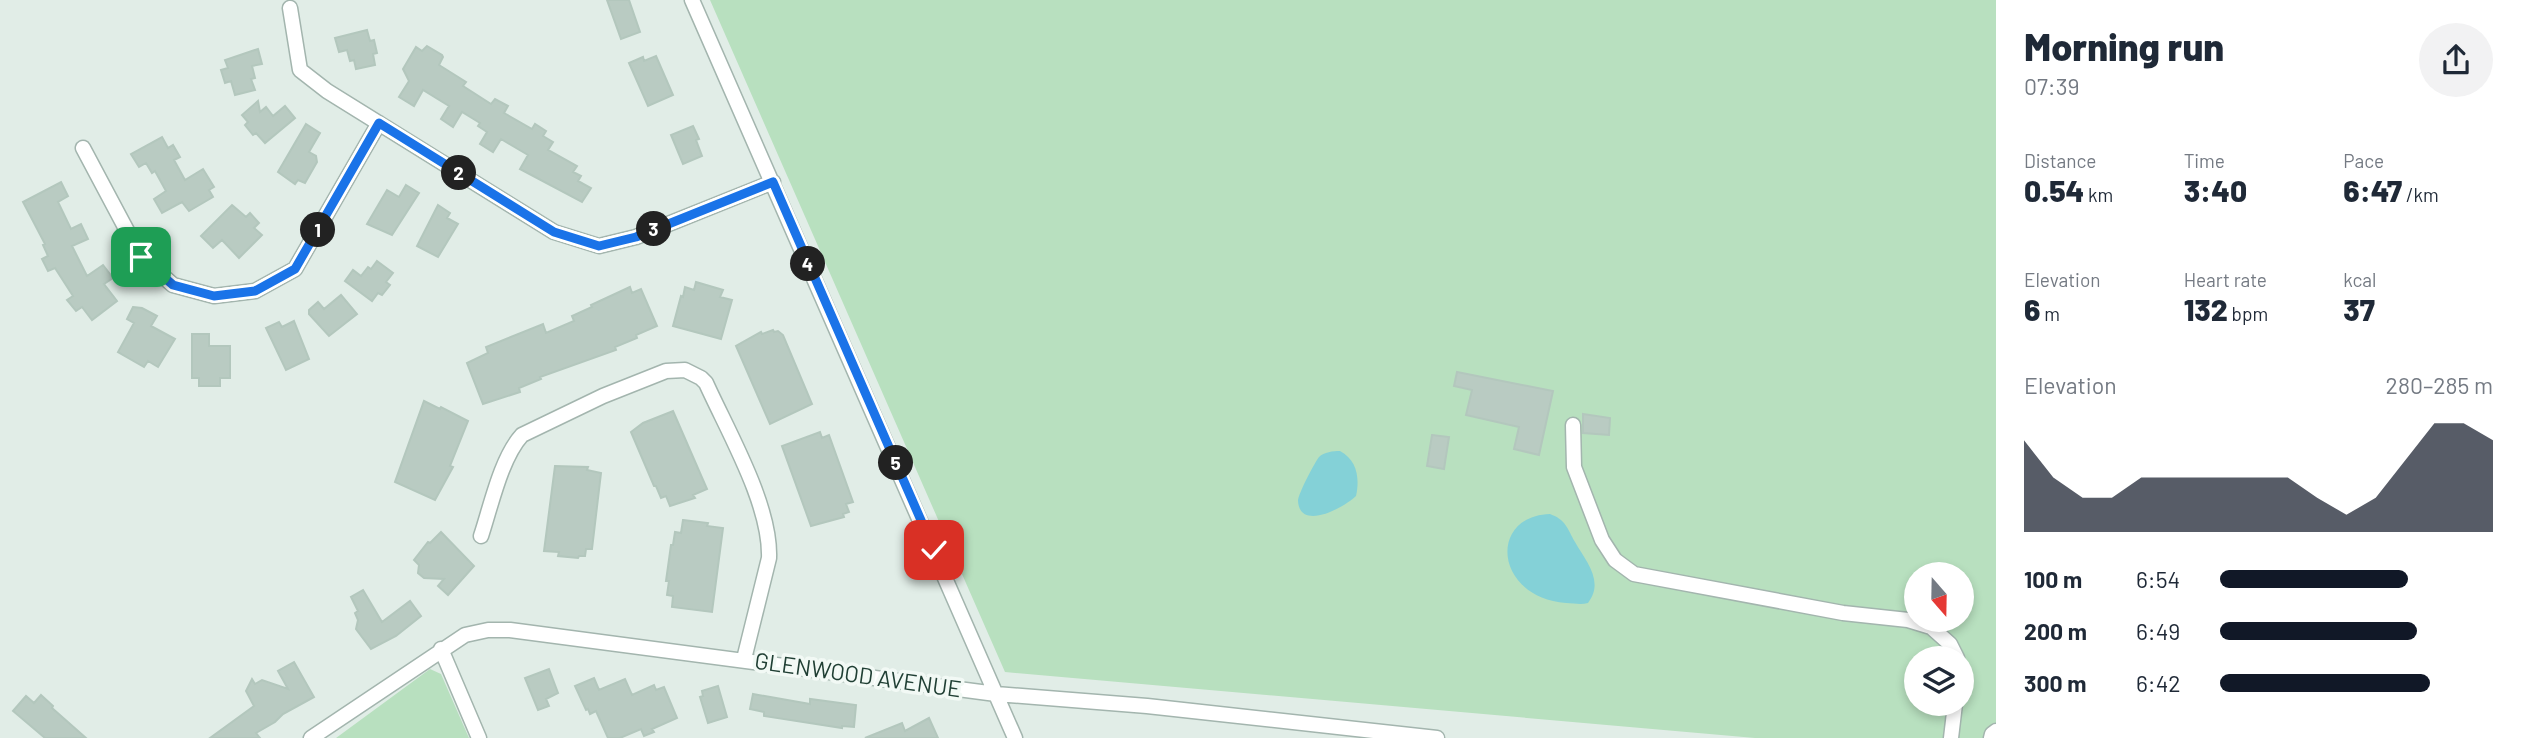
<!DOCTYPE html>
<meta charset="utf-8">
<style>
:root{--surface:#fff;--page:#f2f2f3;--text:#1f2937;--muted:#747a83;--accent:#111827}
body{margin:0;font-family:Barlow,sans-serif;background:var(--page);color:var(--text);height:100vh;display:flex;flex-direction:column;font-size:26px;white-space:nowrap}
*{box-sizing:border-box;margin:0}
p{font-size:23px;color:var(--muted)}
.icon{flex:none;width:38px;height:38px;fill:none;stroke:currentColor;stroke-width:2;stroke-linecap:round;stroke-linejoin:round}
.map{position:relative;flex:1;overflow:hidden}
.drawer{display:flex;flex-direction:column;background:var(--surface);width:525px}
.drawer>*{flex:none}
.needle{width:46px;rotate:160deg}
.buttons{position:absolute;left:1904px;top:562px;display:grid;gap:14px}
.buttons a{display:grid;place-items:center;width:70px;height:70px;border-radius:50%;background:var(--surface);box-shadow:0 4px 10px #0003;font-size:35px}
.pin{position:absolute;display:grid;place-items:center;width:60px;height:60px;color:#fff;margin:-30px;border-radius:14px;box-shadow:0 4px 10px #0006}
.km{position:absolute;width:35px;height:35px;margin:-18px;border-radius:50%;background:#222;color:#fff;font-size:19px;line-height:35px;text-align:center}
.round{display:grid;place-items:center;flex:none;width:74px;height:74px;border-radius:37px;background:var(--page)}
.overview{display:flex;align-items:center;justify-content:space-between;height:119px;padding:0 28px}
h1{font-size:38px;font-weight:800;line-height:52px}
.figures{display:grid;grid-template-columns:repeat(3,1fr);gap:10px;height:119px;padding:7px 28px}
.figures div{display:grid;align-content:center}
.figures b{font-size:30px;font-weight:800}
.figures small{font-size:19px;font-weight:400}
.figures p{font-size:19px}
.chart{height:196px;padding:14px 28px}
.chart p{display:flex;justify-content:space-between}
.chart svg{width:100%;height:126px;margin-top:7px;fill:var(--accent);opacity:.7}
ul{padding:0 28px;list-style:none;font-size:23px}
li{display:grid;grid-template-columns:112px 84px 1fr;align-items:center;height:52px}
li i{height:18px;border-radius:9px;background:var(--accent)}
main{display:flex;flex:1;min-height:0}
.map>svg:first-child{display:block}
.green{fill:#b8e0bf;fill-rule:evenodd}
.water{fill:#84d1d7}
.building{fill:#b9cbc2;stroke:#b3c7bd;stroke-width:2}
.lines{fill:none;stroke-linecap:round;stroke-linejoin:round}
.minor-casing{stroke:#a3b5ae;stroke-width:17}
.minor{stroke:#fff;stroke-width:14}
.route-casing{stroke:#fff;stroke-width:14}
.route{stroke:#1a73e8;stroke-width:9}
.labels{text-anchor:middle;stroke-width:7;stroke-linejoin:round;paint-order:stroke}
.street-label{font-size:23px;fill:#203f34;stroke:#f2f9f5}
</style>
<main>
<div class="map">
<svg width="1996" height="738" viewBox="0 0 1996 738">
<rect width="100%" height="100%" fill="#e1ede7"/>
<path class="green" d="M 710,0 L 1996,0 L 1996,738 L 1755,738 L 1005,672 ZM 1916,574 L 1962,574 L 1962,620 L 1916,620 ZM 1916,658 L 1962,658 L 1962,704 L 1916,704 Z
M 430,669 L 441,674 L 469,738 L 336,738 Z"/>
<path class="water" d="M 1340,451 C 1357,460 1360,478 1356,496 C 1345,507 1300,532 1298,501 C 1298,494 1315,462 1319,457 C 1324,452 1333,451 1340,451 Z
M 1550,514 C 1566,520 1567,528 1575,542 C 1585,560 1605,581 1588,603 C 1580,605 1574,603 1566,603 C 1494,597 1488,516 1550,514 Z"/>
<path class="building" d="M 607,0 L 629,0 L 640,32 L 621,39 Z
M 367,30 L 370,41 L 374,40 L 377,53 L 373,54 L 375,65 L 356,69 L 354,60 L 350,61 L 347,50 L 339,52 L 335,38 Z
M 427,46 L 442,55 L 443,57 L 439,65 L 466,82 L 463,86 L 491,104 L 495,99 L 508,106 L 504,113 L 532,129 L 535,124 L 546,131 L 543,136 L 553,142 L 548,150 L 577,166 L 573,172 L 581,176 L 578,181 L 591,188 L 582,202 L 520,169 L 528,155 L 501,139 L 493,152 L 480,144 L 487,132 L 478,126 L 480,123 L 462,112 L 453,127 L 441,119 L 449,106 L 423,90 L 414,106 L 399,97 L 409,81 L 403,69 L 416,47 L 422,51 Z
M 258,49 L 262,64 L 252,66 L 255,78 L 251,79 L 255,90 L 235,95 L 231,81 L 225,83 L 221,70 L 228,68 L 225,60 Z
M 656,56 L 673,95 L 648,106 L 629,63 L 643,57 L 644,61 Z
M 258,101 L 260,112 L 266,107 L 273,116 L 285,106 L 295,118 L 265,143 L 256,133 L 253,135 L 245,125 L 248,122 L 242,115 Z
M 306,124 L 320,133 L 309,152 L 316,156 L 317,162 L 305,183 L 298,180 L 295,184 L 278,172 Z
M 693,126 L 699,139 L 696,140 L 702,156 L 683,164 L 671,135 Z
M 162,137 L 168,148 L 173,145 L 180,157 L 174,160 L 185,180 L 203,169 L 214,187 L 209,190 L 213,197 L 189,211 L 182,202 L 162,213 L 154,199 L 166,191 L 155,171 L 152,173 L 146,163 L 139,167 L 131,154 Z
M 61,182 L 68,196 L 58,202 L 71,229 L 81,224 L 88,239 L 72,246 L 87,276 L 103,265 L 113,278 L 104,284 L 117,301 L 92,320 L 82,307 L 76,311 L 67,300 L 73,296 L 55,268 L 48,271 L 42,259 L 48,256 L 43,245 L 45,244 L 23,202 Z
M 406,185 L 419,193 L 392,235 L 367,224 L 387,190 L 399,197 Z
M 232,205 L 246,217 L 250,213 L 259,223 L 254,228 L 262,235 L 239,258 L 222,240 L 213,248 L 201,236 Z
M 438,205 L 450,213 L 447,218 L 458,224 L 438,257 L 417,246 Z
M 377,261 L 393,273 L 386,282 L 390,285 L 382,295 L 378,293 L 372,301 L 345,281 L 353,270 L 361,276 L 368,267 L 371,269 Z
M 696,282 L 723,290 L 720,297 L 732,300 L 721,339 L 673,326 L 681,296 L 683,297 L 685,287 L 694,290 Z
M 630,287 L 632,293 L 641,289 L 657,326 L 636,335 L 637,338 L 615,347 L 616,350 L 540,377 L 541,379 L 519,388 L 520,392 L 483,404 L 467,363 L 488,353 L 486,347 L 543,324 L 546,333 L 574,321 L 572,316 L 592,307 L 591,305 Z
M 341,295 L 357,314 L 329,336 L 309,314 L 309,310 L 318,302 L 324,309 Z
M 133,307 L 142,308 L 157,316 L 151,326 L 175,339 L 158,367 L 148,361 L 144,367 L 118,352 L 134,323 L 127,319 Z
M 294,321 L 309,359 L 286,370 L 266,328 L 279,322 L 282,327 Z
M 773,330 L 774,332 L 778,331 L 783,335 L 812,404 L 770,424 L 736,346 L 761,332 L 762,334 Z
M 192,334 L 209,334 L 209,346 L 230,346 L 230,378 L 220,378 L 220,386 L 199,386 L 199,378 L 192,378 Z
M 1457,372 L 1553,391 L 1539,455 L 1514,449 L 1519,427 L 1466,415 L 1472,390 L 1454,386 Z
M 424,401 L 440,409 L 441,407 L 468,421 L 450,466 L 453,467 L 435,500 L 395,482 Z
M 673,411 L 707,489 L 693,495 L 695,498 L 670,506 L 666,496 L 661,498 L 656,486 L 654,486 L 631,432 L 643,423 Z
M 1583,414 L 1610,418 L 1609,435 L 1583,433 Z
M 820,432 L 822,438 L 829,435 L 853,502 L 846,504 L 849,512 L 843,514 L 844,517 L 811,526 L 782,446 Z
M 1432,435 L 1449,437 L 1444,469 L 1427,466 Z
M 555,466 L 588,467 L 587,470 L 601,473 L 592,549 L 586,549 L 585,556 L 579,556 L 578,558 L 558,556 L 559,552 L 544,551 Z
M 683,520 L 708,523 L 707,526 L 723,528 L 712,612 L 672,607 L 673,596 L 667,595 L 669,581 L 666,581 L 671,545 L 673,545 L 675,532 L 681,533 Z
M 441,532 L 474,566 L 448,595 L 438,586 L 444,579 L 424,578 L 418,573 L 419,565 L 414,560 L 428,542 L 430,543 Z
M 363,590 L 382,622 L 410,601 L 421,616 L 396,636 L 371,649 L 356,629 L 358,620 L 355,613 L 358,611 L 351,597 Z
M 294,662 L 314,697 L 283,714 L 275,722 L 256,733 L 260,738 L 210,738 L 254,706 L 246,691 L 252,679 L 255,684 L 262,680 L 288,689 L 278,671 Z
M 549,669 L 558,693 L 546,699 L 549,706 L 538,710 L 525,678 Z
M 594,678 L 599,690 L 625,679 L 632,695 L 654,685 L 656,690 L 664,687 L 677,718 L 652,729 L 654,732 L 644,736 L 641,729 L 620,738 L 608,738 L 596,711 L 590,714 L 588,709 L 586,710 L 575,686 Z
M 718,686 L 727,717 L 708,723 L 700,697 L 703,696 L 702,691 Z
M 753,694 L 810,704 L 810,699 L 856,705 L 854,727 L 842,726 L 842,728 L 764,716 L 764,712 L 750,709 Z
M 41,695 L 53,706 L 52,708 L 86,738 L 45,738 L 13,711 L 26,696 L 34,703 Z
M 929,718 L 938,738 L 865,738 L 902,723 L 905,731 Z"/>
<g class="lines">
<g class="minor-casing">
<path id="minor" d="M 692,0 L 1015,738
M 290,8 L 300,70 L 327,91 L 554,232 L 599,246 L 636,237 L 773,182
M 83,148 L 141,257 L 173,285 L 214,296 L 255,291 L 295,269 L 379,123
M 1573,425 L 1574,467 L 1602,540 L 1615,560 L 1634,574 L 1843,613 L 1908,620 L 1931,627 L 1950,644 L 1957,658
M 481,536 C 491,506 501,458 522,435 L 603,396 L 666,371 L 685,370 L 701,378 L 706,383 C 728,432 771,505 769,558 L 744,659
M 441,649 L 479,738
M 311,738 L 465,635 L 488,630 L 510,630 L 996,694 L 1147,706 L 1437,738
M 1951,738 L 1955,704
M 1991,738 L 1992,734 L 1996,731"/>
</g>
<use href="#minor" class="minor"/>
</g>
<g class="lines">
<g class="route-casing">
<path id="route" d="M 141,257 L 173,285 L 214,296 L 255,291 L 295,269 L 379,123 L 554,232 L 599,246 L 636,237 L 773,182 L 934,550"/>
</g>
<use href="#route" class="route"/>
</g>
<g class="labels">
<g class="street-label">
<text transform="translate(858 675) rotate(8)" y="8">GLENWOOD AVENUE</text>
</g>
</g>
</svg>
<div class="buttons">
<a><svg class="needle" viewBox="-14 -14 28 28"><path d="M0-13l5 13h-10z" fill="#e53935"/><path d="M0 13l5-13h-10z" fill="#747a83"/></svg></a>
<a><svg class="icon" aria-label="layers" viewBox="0 0 24 24"><path d="M12 4l9 5-9 5-9-5zM3 14l9 5 9-5"/></svg></a>
</div>
<div class="pin" style="left:141px;top:257px;background:#1e9e55"><svg class="icon" aria-label="arrive" viewBox="0 0 24 24"><path d="M6 21V4h12l-3 4 3 4H6"/></svg></div>
<div class="pin" style="left:934px;top:550px;background:#d93025"><svg class="icon" aria-label="check" viewBox="0 0 24 24"><path d="M5 12l5 5 9-10"/></svg></div>
<b class="km" style="left:318px;top:230px">1</b>
<b class="km" style="left:459px;top:173px">2</b>
<b class="km" style="left:654px;top:229px">3</b>
<b class="km" style="left:808px;top:264px">4</b>
<b class="km" style="left:896px;top:463px">5</b>
</div>
<section class="drawer">
<div class="overview"><div><h1>Morning run</h1><p>07:39</p></div><a class="round"><svg class="icon" aria-label="share" viewBox="0 0 24 24"><path d="M12 15V3M7 8l5-5 5 5M5 13v7h14v-7"/></svg></a></div>
<div class="figures">
<div><p>Distance</p><b>0.54<small> km</small></b></div>
<div><p>Time</p><b>3:40</b></div>
<div><p>Pace</p><b>6:47<small> /km</small></b></div>
</div>
<div class="figures">
<div><p>Elevation</p><b>6<small> m</small></b></div>
<div><p>Heart rate</p><b>132<small> bpm</small></b></div>
<div><p>kcal</p><b>37</b></div>
</div>
<div class="chart"><p><span>Elevation</span>280–285 m</p>
<svg viewBox="0 0 160 44" preserveAspectRatio="none"><path d="M0 44V12L10 25L20 32L30 32L40 25L50 25L60 25L70 25L80 25L90 25L100 32L110 38L120 32L130 19L140 6L150 6L160 12V44z"/></svg>
</div>
<ul>
<li><b>100 m</b>6:54<i style="width:69%"></i></li>
<li><b>200 m</b>6:49<i style="width:72%"></i></li>
<li><b>300 m</b>6:42<i style="width:77%"></i></li>
</ul>
</section>
</main>
